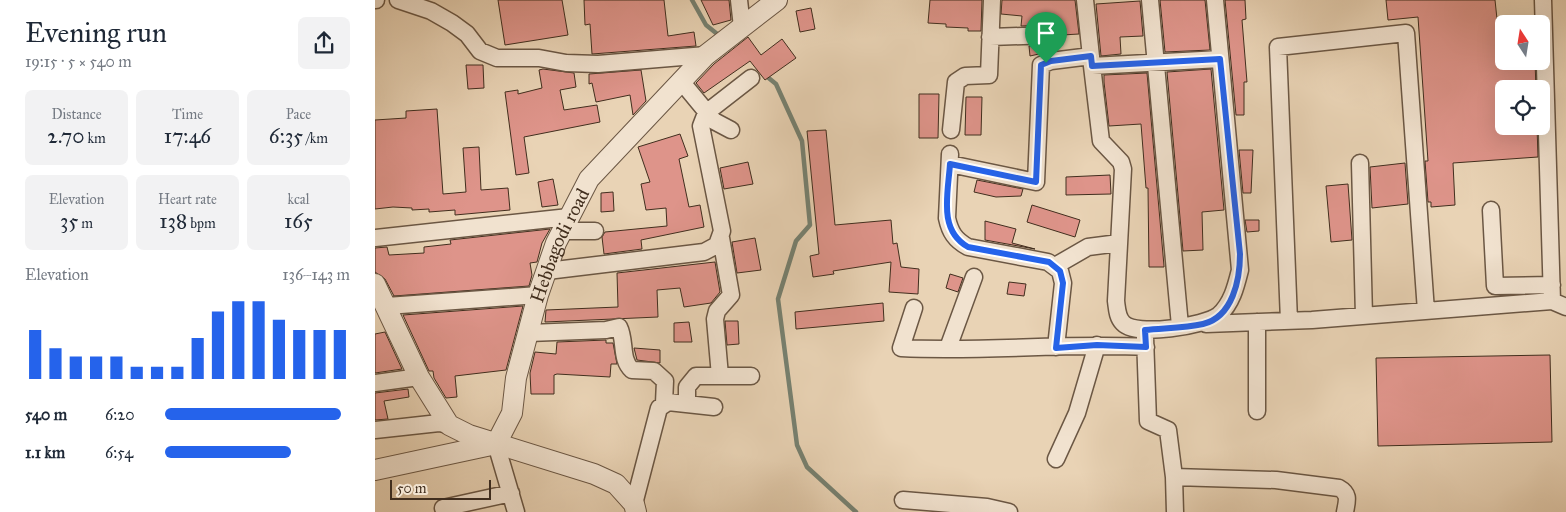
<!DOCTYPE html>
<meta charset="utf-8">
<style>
:root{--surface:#fff;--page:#f2f2f3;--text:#1f2937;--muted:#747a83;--accent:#2563eb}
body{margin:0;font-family:"IM FELL Great Primer",serif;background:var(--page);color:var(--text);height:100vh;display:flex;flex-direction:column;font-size:19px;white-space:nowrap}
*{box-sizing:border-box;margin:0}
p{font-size:16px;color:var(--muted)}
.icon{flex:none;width:28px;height:28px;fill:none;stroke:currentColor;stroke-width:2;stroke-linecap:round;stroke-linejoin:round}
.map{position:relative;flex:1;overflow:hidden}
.details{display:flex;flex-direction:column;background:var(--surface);width:375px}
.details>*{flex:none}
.needle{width:32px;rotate:348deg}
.tools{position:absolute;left:1120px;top:15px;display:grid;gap:10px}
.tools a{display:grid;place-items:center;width:55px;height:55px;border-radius:8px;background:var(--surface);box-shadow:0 5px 20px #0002;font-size:25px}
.scale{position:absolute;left:15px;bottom:12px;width:101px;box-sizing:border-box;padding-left:5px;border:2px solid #412e1e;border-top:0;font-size:14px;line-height:18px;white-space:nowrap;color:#412e1e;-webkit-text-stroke:4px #f1e2cf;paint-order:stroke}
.pin{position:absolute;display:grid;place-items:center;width:42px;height:42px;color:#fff;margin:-51px -21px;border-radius:50% 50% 50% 0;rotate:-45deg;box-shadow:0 0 5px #0007}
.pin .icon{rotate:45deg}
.round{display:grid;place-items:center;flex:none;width:52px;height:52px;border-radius:8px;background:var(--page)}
.overview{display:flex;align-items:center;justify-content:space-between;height:85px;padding:0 25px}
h1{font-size:28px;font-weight:600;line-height:38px}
.stats{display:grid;grid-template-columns:repeat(3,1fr);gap:8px;height:85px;padding:5px 25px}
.stats div{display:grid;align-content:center;border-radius:8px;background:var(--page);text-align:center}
.stats b{font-size:21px;font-weight:600}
.stats small{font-size:14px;font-weight:400}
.stats p{font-size:14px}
.chart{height:140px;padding:10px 25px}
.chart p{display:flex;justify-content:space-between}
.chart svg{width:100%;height:90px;margin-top:5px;stroke:var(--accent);stroke-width:6}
ul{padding:0 25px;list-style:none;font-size:16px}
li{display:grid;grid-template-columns:80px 60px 1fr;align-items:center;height:38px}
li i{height:12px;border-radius:6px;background:var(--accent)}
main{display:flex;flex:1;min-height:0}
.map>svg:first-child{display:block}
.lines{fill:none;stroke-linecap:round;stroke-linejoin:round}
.stream{stroke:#768171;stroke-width:4.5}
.building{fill:#de948a;stroke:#412e1e}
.minor-casing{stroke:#6b5744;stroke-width:19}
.tertiary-casing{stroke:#6b5744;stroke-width:22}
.minor{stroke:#f1e2cf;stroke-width:16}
.tertiary{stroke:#f1e2cf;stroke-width:20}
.route-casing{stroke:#fff;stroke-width:10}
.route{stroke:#2563eb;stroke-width:6}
.labels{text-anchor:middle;stroke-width:4;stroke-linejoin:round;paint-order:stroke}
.street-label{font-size:19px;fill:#412e1e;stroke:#f1e2cf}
</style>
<main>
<section class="details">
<div class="overview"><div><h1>Evening run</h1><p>19:15 · 5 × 540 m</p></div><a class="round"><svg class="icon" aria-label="share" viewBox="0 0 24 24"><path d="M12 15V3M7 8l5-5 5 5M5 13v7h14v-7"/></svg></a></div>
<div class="stats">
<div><p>Distance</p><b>2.70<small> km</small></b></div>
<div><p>Time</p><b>17:46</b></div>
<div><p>Pace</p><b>6:35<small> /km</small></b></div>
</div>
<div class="stats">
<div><p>Elevation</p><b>35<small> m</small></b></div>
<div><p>Heart rate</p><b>138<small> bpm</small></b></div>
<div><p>kcal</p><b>165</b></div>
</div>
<div class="chart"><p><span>Elevation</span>136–143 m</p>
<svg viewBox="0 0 160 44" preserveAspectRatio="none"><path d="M5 44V20M15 44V29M25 44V33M35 44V33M45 44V33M55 44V38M65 44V38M75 44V38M85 44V24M95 44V11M105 44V6M115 44V6M125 44V15M135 44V20M145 44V20M155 44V20"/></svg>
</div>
<ul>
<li><b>540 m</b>6:20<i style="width:95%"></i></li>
<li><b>1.1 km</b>6:54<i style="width:68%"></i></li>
</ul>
</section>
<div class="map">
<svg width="1191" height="512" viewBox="0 0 1191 512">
<rect width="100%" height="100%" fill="#e9d3b5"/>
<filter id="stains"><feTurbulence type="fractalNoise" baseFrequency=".004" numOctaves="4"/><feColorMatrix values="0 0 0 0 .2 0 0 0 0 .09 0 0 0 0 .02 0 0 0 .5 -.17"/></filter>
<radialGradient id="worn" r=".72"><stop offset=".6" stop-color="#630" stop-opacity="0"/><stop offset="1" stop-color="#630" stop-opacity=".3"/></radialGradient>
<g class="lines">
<path class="stream" d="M 317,0 L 331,25 L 346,37
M 390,75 L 401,84 L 427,141 L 435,225 L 421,241 L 403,299 L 422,445 L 432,467 L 481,512"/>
</g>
<path class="building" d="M 123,0 L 187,0 L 193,35 L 130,45 Z
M 209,0 L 289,0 L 293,36 L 319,32 L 321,46 L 217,54 L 215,24 L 210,25 Z
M 326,0 L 354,0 L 356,20 L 338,25 Z
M 555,0 L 607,0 L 606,31 L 593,31 L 593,28 L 571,27 L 571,24 L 553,23 Z
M 627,0 L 700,0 L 704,34 L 687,35 L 685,29 L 677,25 L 646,26 L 647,16 L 626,14 Z
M 785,0 L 830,0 L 835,50 L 790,52 Z
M 850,0 L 870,0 L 871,19 L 867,20 L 872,82 L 869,82 L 869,115 L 861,115 Z
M 1011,0 L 1120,0 L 1122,19 L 1129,19 L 1129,61 L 1160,61 L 1161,89 L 1129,89 L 1129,126 L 1162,126 L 1163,157 L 1078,163 L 1080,205 L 1056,207 L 1056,202 L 1053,202 L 1050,161 L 1053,161 L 1043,17 L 1013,20 Z
M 765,1 L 768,36 L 745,37 L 746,54 L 726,56 L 721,4 Z
M 436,8 L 440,29 L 425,32 L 421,11 Z
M 373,37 L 386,55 L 407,39 L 421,58 L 390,80 L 375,61 L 329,93 L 321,83 L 339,64 Z
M 676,45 L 677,51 L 655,56 L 654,46 Z
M 91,65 L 108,65 L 109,88 L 93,89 Z
M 168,69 L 199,73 L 201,87 L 185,90 L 189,110 L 222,105 L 225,122 L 149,137 L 154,173 L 141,175 L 130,92 L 143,90 L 143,94 L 167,88 L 164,70 Z
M 836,69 L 849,210 L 827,212 L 828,250 L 808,251 L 792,72 Z
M 266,70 L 271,101 L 258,115 L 255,95 L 221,102 L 217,83 L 214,84 L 214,74 Z
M 772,73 L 789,266 L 789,267 L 774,267 L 773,188 L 771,188 L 766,124 L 734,126 L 729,82 L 729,75 Z
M 544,94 L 564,94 L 563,138 L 544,138 Z
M 591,97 L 607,97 L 606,135 L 590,135 Z
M 62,109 L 68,194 L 91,192 L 88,148 L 104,147 L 106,190 L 133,188 L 135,210 L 80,215 L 80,210 L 54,212 L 54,209 L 37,210 L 37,208 L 18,207 L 0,209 L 0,120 L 31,118 L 31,111 Z
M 451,130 L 460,225 L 516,220 L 518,244 L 522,243 L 526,267 L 544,269 L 543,294 L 514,292 L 516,262 L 458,271 L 459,274 L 438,277 L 435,256 L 444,254 L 432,131 Z
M 305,134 L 313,156 L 304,159 L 314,207 L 325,205 L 329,227 L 266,240 L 267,249 L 229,254 L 227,237 L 230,232 L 292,226 L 291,208 L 271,210 L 266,184 L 275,182 L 263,147 Z
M 864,150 L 878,150 L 876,193 L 868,193 Z
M 373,162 L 378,184 L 349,189 L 345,168 Z
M 1030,163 L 1033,204 L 997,208 L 995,167 Z
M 735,175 L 736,194 L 691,195 L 691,177 Z
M 178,179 L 183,205 L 167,207 L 163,182 Z
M 602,180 L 648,189 L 646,196 L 621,197 L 599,192 Z
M 973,184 L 977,240 L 956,242 L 951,186 Z
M 238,192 L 239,211 L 226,212 L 226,193 Z
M 657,205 L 705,220 L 700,237 L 652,222 Z
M 870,220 L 884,220 L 884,231 L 872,232 Z
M 610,221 L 641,229 L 637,243 L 660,249 L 610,240 Z
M 175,229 L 167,243 L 162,262 L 155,263 L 157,275 L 154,286 L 19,296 L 10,279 L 0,272 L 0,248 L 12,247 L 14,255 L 49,253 L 49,247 L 76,244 L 75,240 Z
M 380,238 L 386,270 L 362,273 L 357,242 Z
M 340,262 L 345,292 L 336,303 L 309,307 L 305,288 L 282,290 L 283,317 L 170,322 L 171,310 L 243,307 L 242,273 Z
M 575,274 L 588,278 L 583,292 L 571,288 Z
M 634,282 L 651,284 L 649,296 L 632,294 Z
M 508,303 L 509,321 L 421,329 L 420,312 Z
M 148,306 L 131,370 L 80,376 L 82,397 L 71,398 L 59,378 L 58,371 L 54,371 L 28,315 Z
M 350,321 L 363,321 L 364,344 L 352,345 Z
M 314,322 L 317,342 L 299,342 L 299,323 Z
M 10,332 L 27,369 L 0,373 L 0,334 Z
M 231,340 L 231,343 L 238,343 L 242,364 L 236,364 L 235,377 L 182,374 L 179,375 L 179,394 L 156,394 L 155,373 L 160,352 L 181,354 L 182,342 Z
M 259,348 L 285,350 L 285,363 L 262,360 Z
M 1175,355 L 1177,442 L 1003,446 L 1001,358 Z
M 33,389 L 34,397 L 9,401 L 13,419 L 0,420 L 0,393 Z"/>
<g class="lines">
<g class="minor-casing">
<path id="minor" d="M 0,0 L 1,0
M 23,0 L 56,11 L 77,23 L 92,34 L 105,51 L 122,58 L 164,58 L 191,63 L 223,64 L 331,55
M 364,0 L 367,27
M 710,0 L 717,66 L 845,59
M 775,0 L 805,326
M 1168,0 L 1177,301
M 615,37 L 677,35
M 717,66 L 726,141 L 746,162 L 748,169 L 741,301 C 742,308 742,317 748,323 C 761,337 830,326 844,315 C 857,303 861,286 865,270 L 840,0
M 306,81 L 339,121 L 356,130
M 576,130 L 581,82 L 590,76 L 614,75 L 617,0
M 575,154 L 572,218 C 575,232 580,240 593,247 L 673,262 L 685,271 L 688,283 L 681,347
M 985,163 L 989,316
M 575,164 L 661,182 L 666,65 L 676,61 L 716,56
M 1116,210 L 1120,286 L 1177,285
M 187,231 L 220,231
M 0,238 L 194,217
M 680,266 L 713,247 L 744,243
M 172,271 L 329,252 L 342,245 L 347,231 L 326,126 L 331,113 L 376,78
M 12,306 L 163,295
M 539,308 L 526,348 C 608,352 689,343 771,347
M 914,321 L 903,47 L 1031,33 L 1051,311
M 831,324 L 937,320 L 1177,301 L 1191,307
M 154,333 L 231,330 L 244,327 C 251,341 245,359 257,370 L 279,371 L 290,381 L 289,403
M 770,337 L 773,421 L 793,430 L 799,477 L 800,512
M 573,348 L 599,277
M 345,376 L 340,319 L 342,311 L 356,295 L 346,238
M 0,383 L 44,377
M 312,404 L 312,387 L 321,376 L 376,376
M 882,411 L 882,322
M 0,430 L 64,423 L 74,425
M 121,444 L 141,512
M 681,459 L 702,413 L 722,345
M 799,477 L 901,480 L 964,488 C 975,494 972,501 970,512
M 528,500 L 612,507 L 634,512
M 259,504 L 284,408 L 293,402 L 339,407
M 68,508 L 136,493"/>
</g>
<g class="tertiary-casing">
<g id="tertiary">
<path d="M 0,284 L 44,377 L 74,425 L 94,435 L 219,474 L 241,484 L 259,504 L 261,512"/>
<path id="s1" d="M 121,444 L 137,413 L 141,378 L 163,295 L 181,243 L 214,179 L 331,55 L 402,0"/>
<path d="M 0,470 L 121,444"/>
</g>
</g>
<use href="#minor" class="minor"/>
<use href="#tertiary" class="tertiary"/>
</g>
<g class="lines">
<g class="route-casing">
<path id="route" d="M 716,56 L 717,66 L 845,59 L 865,254 C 865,279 858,317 828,324 C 810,328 789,328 770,330 L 771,347 L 722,345 L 681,348 L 688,283 L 685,271 L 674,262 L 593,247 C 563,230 573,194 575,164 L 661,182 L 666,65 L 676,61 Z"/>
</g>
<use href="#route" class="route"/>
</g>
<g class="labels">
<g class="street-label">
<text dy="7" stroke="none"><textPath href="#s1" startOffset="210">Hebbagodi road</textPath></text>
</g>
</g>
<rect width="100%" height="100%" filter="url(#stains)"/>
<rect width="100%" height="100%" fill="url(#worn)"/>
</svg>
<div class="tools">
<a><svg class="needle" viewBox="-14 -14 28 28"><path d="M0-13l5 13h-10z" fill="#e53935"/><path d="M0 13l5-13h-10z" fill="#747a83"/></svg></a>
<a><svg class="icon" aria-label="locate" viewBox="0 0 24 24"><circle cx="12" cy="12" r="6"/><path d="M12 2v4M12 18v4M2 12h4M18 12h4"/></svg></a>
</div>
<div class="scale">50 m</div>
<div class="pin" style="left:671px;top:63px;background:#1e9e55"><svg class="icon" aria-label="arrive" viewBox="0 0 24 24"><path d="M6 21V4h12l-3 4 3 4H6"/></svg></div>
</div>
</main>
